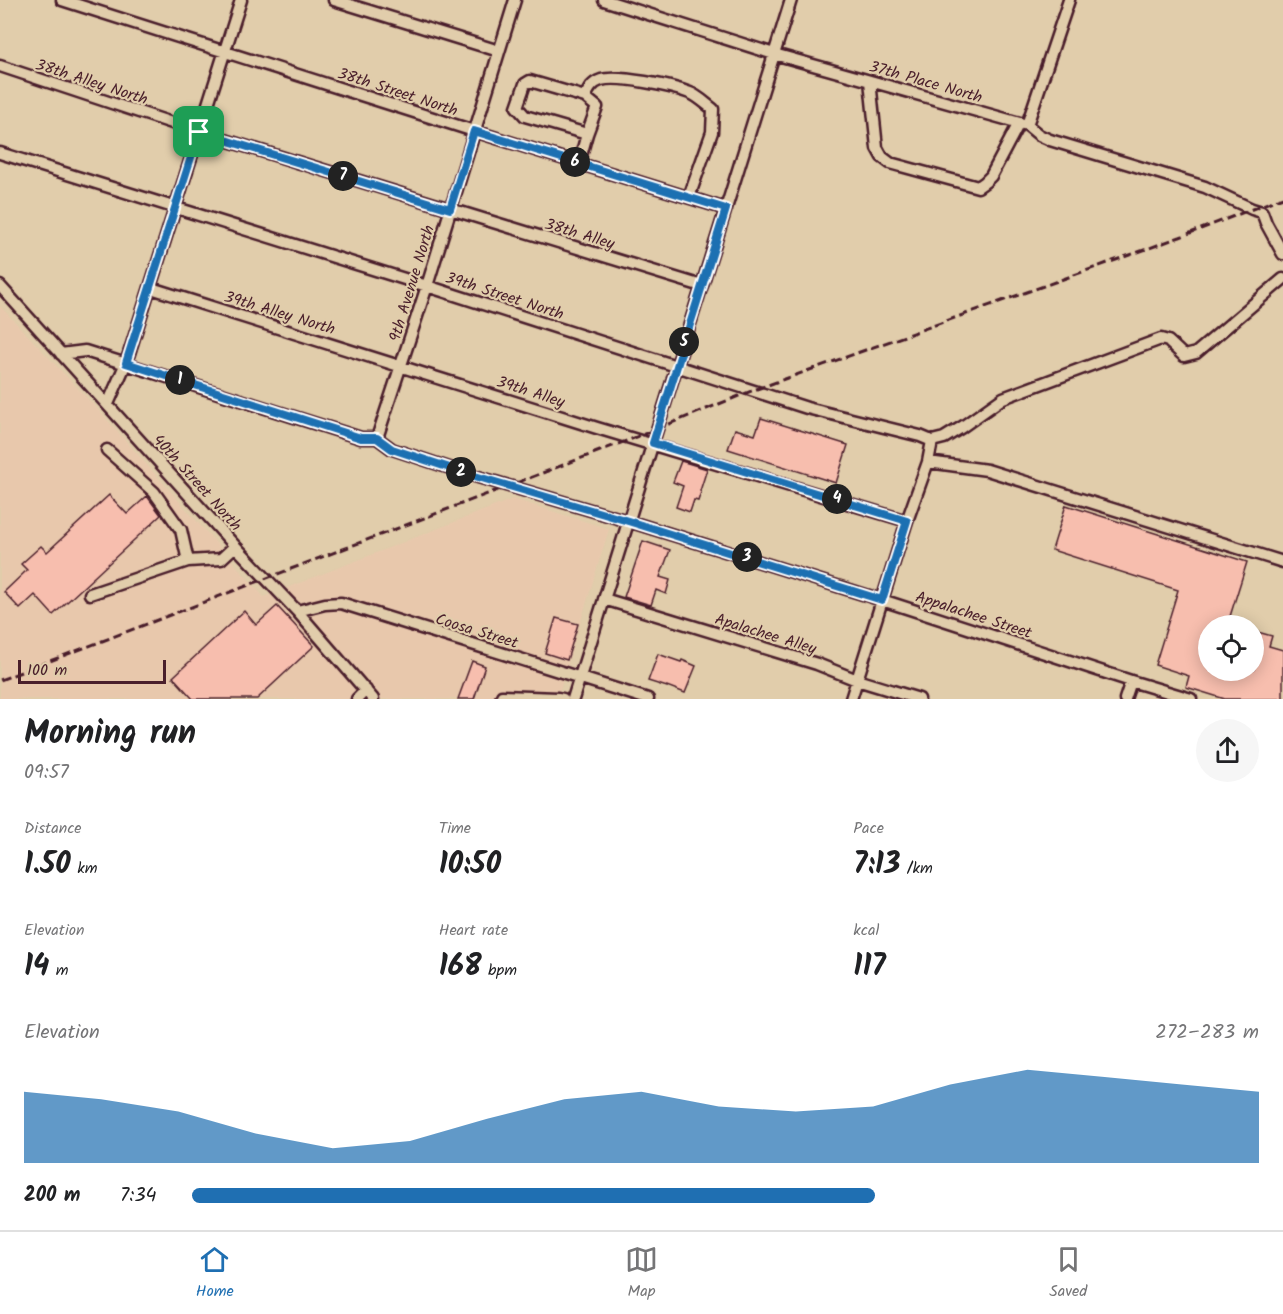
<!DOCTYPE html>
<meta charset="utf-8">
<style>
:root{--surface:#fff;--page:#f6f6f6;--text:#202124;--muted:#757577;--line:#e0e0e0;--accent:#1f6fb2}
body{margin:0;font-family:Kalam,sans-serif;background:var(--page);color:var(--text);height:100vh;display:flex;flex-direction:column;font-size:22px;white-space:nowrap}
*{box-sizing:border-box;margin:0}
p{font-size:20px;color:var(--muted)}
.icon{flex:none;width:33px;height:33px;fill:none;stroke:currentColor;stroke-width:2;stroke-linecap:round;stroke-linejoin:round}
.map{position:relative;height:699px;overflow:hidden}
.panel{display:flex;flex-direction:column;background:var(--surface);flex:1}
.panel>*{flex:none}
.tools{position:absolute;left:1198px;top:615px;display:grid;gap:12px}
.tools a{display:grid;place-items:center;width:66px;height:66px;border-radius:50%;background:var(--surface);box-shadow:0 3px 15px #0003;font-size:30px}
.scale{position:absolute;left:18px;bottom:15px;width:148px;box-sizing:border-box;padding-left:6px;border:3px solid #4a1f2b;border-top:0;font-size:16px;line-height:21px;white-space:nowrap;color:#4a1f2b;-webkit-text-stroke:4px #e1cdab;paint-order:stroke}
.pin{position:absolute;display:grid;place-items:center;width:51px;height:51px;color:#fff;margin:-26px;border-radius:12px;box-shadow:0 3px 9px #0006}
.km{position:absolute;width:30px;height:30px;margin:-15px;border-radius:50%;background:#222;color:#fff;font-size:16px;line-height:30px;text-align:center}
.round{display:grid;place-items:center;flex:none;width:63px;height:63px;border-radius:32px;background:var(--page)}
.overview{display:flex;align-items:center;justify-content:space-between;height:102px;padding:0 24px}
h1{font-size:33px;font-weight:700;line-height:45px}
.figures{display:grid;grid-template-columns:repeat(3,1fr);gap:9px;height:102px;padding:6px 24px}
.figures div{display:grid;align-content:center}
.figures b{font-size:30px;font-weight:700}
.figures small{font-size:16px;font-weight:400}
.figures p{font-size:16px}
.chart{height:168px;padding:12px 24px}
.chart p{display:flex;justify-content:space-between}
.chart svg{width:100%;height:108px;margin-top:6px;fill:var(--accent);opacity:.7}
ul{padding:0 24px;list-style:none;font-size:20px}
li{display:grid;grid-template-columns:96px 72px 1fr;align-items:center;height:45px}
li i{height:15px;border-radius:8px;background:var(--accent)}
.tab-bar{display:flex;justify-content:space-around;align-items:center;height:84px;border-top:2px solid var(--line);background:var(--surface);font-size:16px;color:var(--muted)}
.tab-bar a{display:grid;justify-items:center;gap:3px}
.tab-bar .selected{color:var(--accent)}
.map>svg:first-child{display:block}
.built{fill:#e8c8ac}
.building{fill:#f7beae;stroke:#4a1f2b;stroke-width:1.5}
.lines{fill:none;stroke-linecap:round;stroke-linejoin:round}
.minor-casing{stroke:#4a1f2b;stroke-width:15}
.minor{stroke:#e1cdab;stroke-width:10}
.rail{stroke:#4a1f2b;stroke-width:3;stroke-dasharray:9 4.5;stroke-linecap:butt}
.route-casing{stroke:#fff;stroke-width:12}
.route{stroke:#1f6fb2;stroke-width:8}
.labels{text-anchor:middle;stroke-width:4.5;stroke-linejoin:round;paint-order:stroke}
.street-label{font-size:16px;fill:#4a1f2b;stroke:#e1cdab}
</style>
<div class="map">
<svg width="1283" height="699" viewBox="0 0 1283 699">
<rect width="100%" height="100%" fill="#e1cdab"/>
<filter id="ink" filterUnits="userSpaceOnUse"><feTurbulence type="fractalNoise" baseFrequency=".0167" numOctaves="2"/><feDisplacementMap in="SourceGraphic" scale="12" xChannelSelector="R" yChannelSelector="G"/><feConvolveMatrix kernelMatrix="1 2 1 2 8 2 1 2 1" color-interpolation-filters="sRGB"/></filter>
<g filter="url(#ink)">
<path class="built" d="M 0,306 L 101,413 L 264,597 L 513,499 L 609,529 L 557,699 L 0,699 Z"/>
<path class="building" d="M 761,418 L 848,445 L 836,483 L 728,449 L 735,429 L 755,435 Z
M 681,461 L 707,469 L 700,491 L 701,492 L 698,501 L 694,500 L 690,512 L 676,507 L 683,486 L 673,482 Z
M 109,495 L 127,514 L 147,496 L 161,515 L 53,615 L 35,595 L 20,609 L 4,592 L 27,570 L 21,564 L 41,546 L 47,552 Z
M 1066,505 L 1247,562 L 1227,626 L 1209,626 L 1209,670 L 1254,670 L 1254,631 L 1272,636 L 1269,646 L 1283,650 L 1283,699 L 1225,699 L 1186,687 L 1189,676 L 1155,665 L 1178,590 L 1052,550 Z
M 643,541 L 670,550 L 660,577 L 670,580 L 666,594 L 656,590 L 651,605 L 624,597 Z
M 277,606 L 314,646 L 257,699 L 193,699 L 173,677 L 244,611 L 256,625 Z
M 556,618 L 578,624 L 567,660 L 545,653 Z
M 658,654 L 681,662 L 682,660 L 696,666 L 685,693 L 667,686 L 667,687 L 648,681 Z
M 472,661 L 485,666 L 474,699 L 458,699 Z"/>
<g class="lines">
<g class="minor-casing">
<path id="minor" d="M 62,0 L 474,131 L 726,209
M 334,0 L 499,51
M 604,0 L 774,54 L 1027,125 L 1039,135 L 1050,140 L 1205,187 L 1252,209 L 1262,212 L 1266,223 L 1283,254
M 0,66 L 199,132 L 702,286
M 870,81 L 877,148 L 882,157 L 890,163 L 978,187 L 985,182 L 991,176 L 1019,123
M 585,97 L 597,107 L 587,134 L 525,116 L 517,107 L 525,84 L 530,81 L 585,97 C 589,89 592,83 601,80 C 618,75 672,86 690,93 C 698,96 706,104 713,109 L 712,132 L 689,197
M 1027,125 L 1069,0
M 0,153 L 427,286 L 807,408 L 920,436 L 932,441
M 579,163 L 587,134
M 0,286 L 235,546 L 297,611 L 373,699
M 151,288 L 597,428 L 907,521
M 61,354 L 85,351 L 361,438 L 377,438 L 392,449 L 468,474 L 628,521 L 882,600 L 1131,681 L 1191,699
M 108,404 L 126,363 L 241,0
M 377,438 L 427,286 L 515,0
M 932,441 L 944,438 L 962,427 L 1003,398 L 1161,339 L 1168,341 L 1184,356 L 1196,353 L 1283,279
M 107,450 L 154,492 L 181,530 L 188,561
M 928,462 L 987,470 L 1283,562
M 90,594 L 188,561 L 221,559 L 235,546
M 604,599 L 817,664 L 857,680 L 919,699
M 297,611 L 325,604 L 341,603 L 648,699
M 357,699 L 366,690
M 501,699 L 502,696 L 558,698 L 563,699
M 573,699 L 791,0
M 851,699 L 907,521 L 928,462 L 932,441
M 1125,699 L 1131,681"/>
</g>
<use href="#minor" class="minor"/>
<path class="rail" d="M 0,680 L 634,438 L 754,390 L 1180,237 L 1283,197"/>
</g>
</g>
<g class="lines" filter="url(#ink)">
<g class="route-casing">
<path id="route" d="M 474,131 L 726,209 L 653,443 L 907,521 L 882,600 L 628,521 L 468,474 L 392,449 L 377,438 L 361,438 L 126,363 L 199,132 L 450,209 Z"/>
</g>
<use href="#route" class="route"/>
</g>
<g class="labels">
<g class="street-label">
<text transform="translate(92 81) rotate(18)" y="6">38th Alley North</text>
<text transform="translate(926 81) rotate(16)" y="6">37th Place North</text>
<text transform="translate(398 91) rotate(18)" y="6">38th Street North</text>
<text transform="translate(580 233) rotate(17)" y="6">38th Alley</text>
<text transform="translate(411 283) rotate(-73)" y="6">9th Avenue North</text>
<text transform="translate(505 295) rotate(18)" y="6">39th Street North</text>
<text transform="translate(280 312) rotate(17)" y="6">39th Alley North</text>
<text transform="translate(531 391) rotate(18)" y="6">39th Alley</text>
<text transform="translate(198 482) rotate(48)" y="6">40th Street North</text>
<text transform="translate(974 614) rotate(18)" y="6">Appalachee Street</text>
<text transform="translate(477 630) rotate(17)" y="6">Coosa Street</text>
<text transform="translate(766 633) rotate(17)" y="6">Apalachee Alley</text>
</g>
</g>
</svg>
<div class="tools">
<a><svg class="icon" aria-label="locate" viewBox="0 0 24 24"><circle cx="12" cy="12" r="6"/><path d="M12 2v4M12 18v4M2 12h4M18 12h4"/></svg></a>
</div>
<div class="scale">100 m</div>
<div class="pin" style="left:199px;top:132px;background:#1e9e55"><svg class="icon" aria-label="arrive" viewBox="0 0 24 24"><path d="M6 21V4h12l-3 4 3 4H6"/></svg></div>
<b class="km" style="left:180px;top:380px">1</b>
<b class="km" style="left:461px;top:472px">2</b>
<b class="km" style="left:747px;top:557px">3</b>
<b class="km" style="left:837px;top:499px">4</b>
<b class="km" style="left:684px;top:342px">5</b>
<b class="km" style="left:575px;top:162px">6</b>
<b class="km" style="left:343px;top:176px">7</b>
</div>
<section class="panel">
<div class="overview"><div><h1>Morning run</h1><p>09:57</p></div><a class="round"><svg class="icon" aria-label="share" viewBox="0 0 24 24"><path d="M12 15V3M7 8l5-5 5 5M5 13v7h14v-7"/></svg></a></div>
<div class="figures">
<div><p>Distance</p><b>1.50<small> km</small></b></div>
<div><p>Time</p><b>10:50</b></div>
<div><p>Pace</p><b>7:13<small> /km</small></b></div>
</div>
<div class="figures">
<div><p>Elevation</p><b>14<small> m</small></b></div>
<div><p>Heart rate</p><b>168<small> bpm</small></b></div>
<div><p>kcal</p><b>117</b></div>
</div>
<div class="chart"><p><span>Elevation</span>272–283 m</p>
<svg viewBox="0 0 160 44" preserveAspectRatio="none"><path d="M0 44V15L10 18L20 23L30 32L40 38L50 35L60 26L70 18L80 15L90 21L100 23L110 21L120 12L130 6L140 9L150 12L160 15V44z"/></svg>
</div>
<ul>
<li><b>200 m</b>7:34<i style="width:64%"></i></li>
</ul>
</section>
<nav class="tab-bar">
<a class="selected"><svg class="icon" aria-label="home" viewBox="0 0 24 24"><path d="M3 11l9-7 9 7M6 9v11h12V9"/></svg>Home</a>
<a><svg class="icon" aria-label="map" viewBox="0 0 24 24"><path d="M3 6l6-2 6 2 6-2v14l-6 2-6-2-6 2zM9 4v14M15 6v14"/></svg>Map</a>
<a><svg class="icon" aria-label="saved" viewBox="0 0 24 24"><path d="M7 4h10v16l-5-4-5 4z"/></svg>Saved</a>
</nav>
